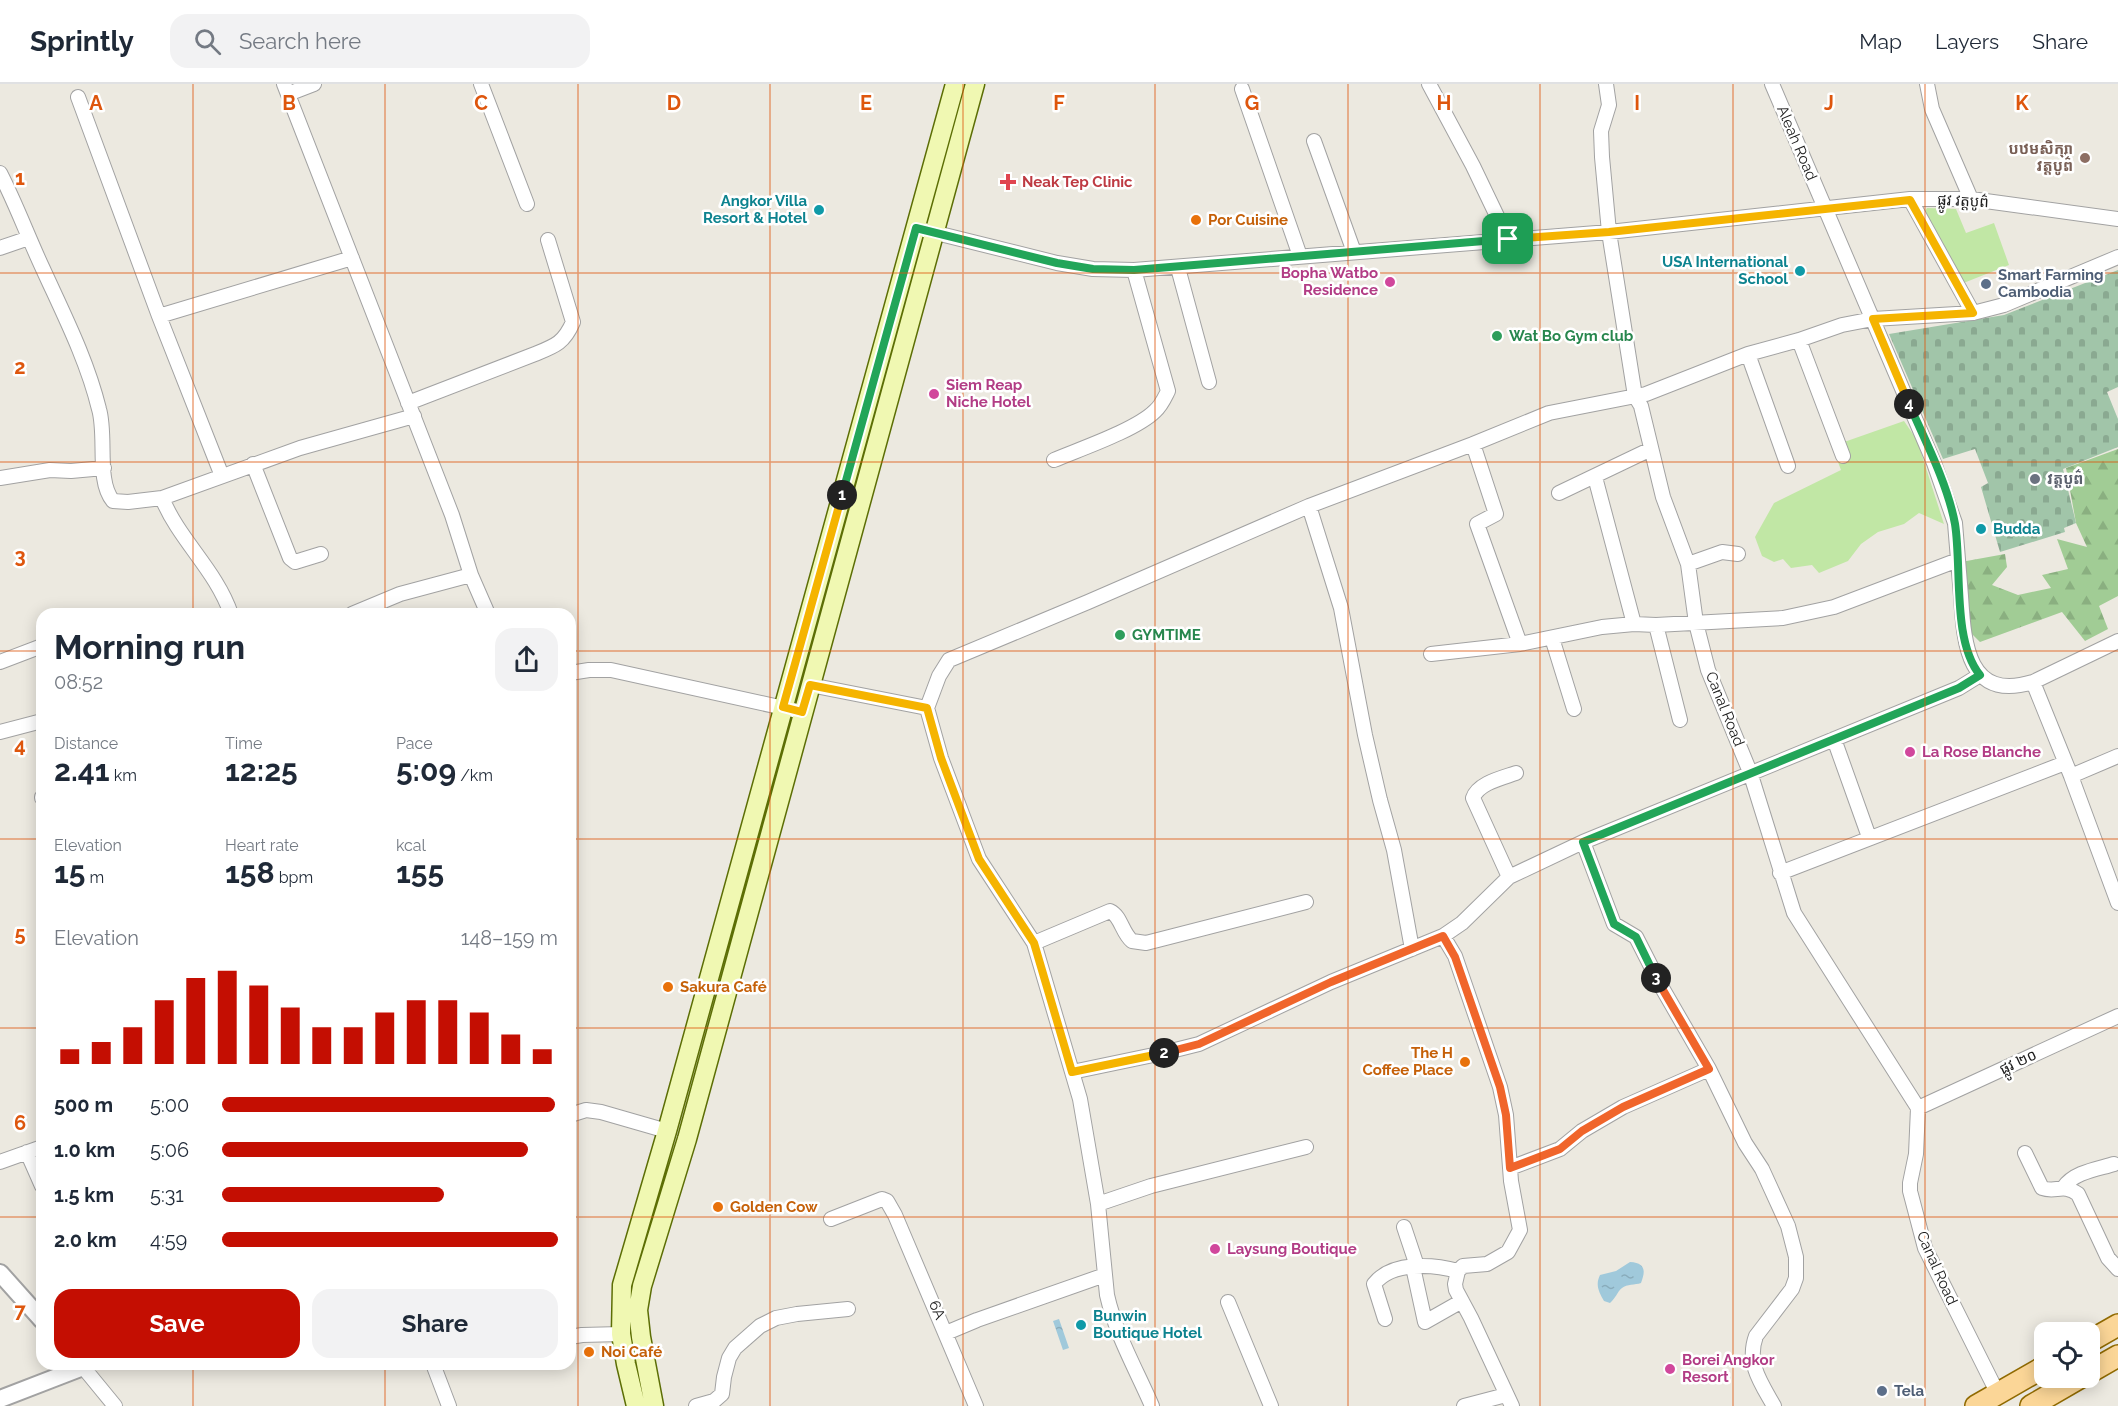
<!DOCTYPE html>
<meta charset="utf-8">
<style>
:root{--surface:#fff;--page:#f2f2f3;--text:#1f2937;--muted:#747a83;--line:#e0e1e3;--accent:#c40e02}
body{margin:0;font-family:Raleway,"Noto Sans Khmer",sans-serif;background:var(--page);color:var(--text);height:100vh;display:flex;flex-direction:column;font-size:22px;white-space:nowrap}
*{box-sizing:border-box;margin:0}
p{font-size:20px;color:var(--muted)}
.icon{flex:none;width:33px;height:33px;fill:none;stroke:currentColor;stroke-width:2;stroke-linecap:round;stroke-linejoin:round}
.map{position:relative;flex:1;overflow:hidden}
.side{position:absolute;left:36px;top:524px;width:540px;height:762px;display:flex;flex-direction:column;background:var(--surface);border-radius:18px;box-shadow:0 3px 15px #0003}
.side>*{flex:none}
.controls{position:absolute;left:2034px;top:1238px;display:grid;gap:12px}
.controls a{display:grid;place-items:center;width:66px;height:66px;border-radius:12px;background:var(--surface);box-shadow:0 3px 15px #0003;font-size:30px}
.pin{position:absolute;display:grid;place-items:center;width:51px;height:51px;color:#fff;margin:-26px;border-radius:12px;box-shadow:0 3px 9px #0006}
.km{position:absolute;width:30px;height:30px;margin:-15px;border-radius:50%;background:#222;color:#fff;font-size:16px;line-height:30px;text-align:center}
.round{display:grid;place-items:center;flex:none;width:63px;height:63px;border-radius:18px;background:var(--page)}
.summary{display:flex;align-items:center;justify-content:space-between;height:102px;padding:0 18px}
h1{font-size:33px;font-weight:700;line-height:45px}
.figures{display:grid;grid-template-columns:repeat(3,1fr);gap:9px;height:102px;padding:6px 18px}
.figures div{display:grid;align-content:center}
.figures b{font-size:30px;font-weight:700}
.figures small{font-size:16px;font-weight:400}
.figures p{font-size:16px}
.chart{height:168px;padding:12px 18px}
.chart p{display:flex;justify-content:space-between}
.chart svg{width:100%;height:108px;margin-top:6px;stroke:var(--accent);stroke-width:6}
.primary-button{display:flex;gap:12px;margin-top:auto;padding:12px 18px}
.primary-button a{flex:1;height:69px;border-radius:18px;background:var(--accent);color:#fff;font-size:24px;font-weight:700;line-height:69px;text-align:center}
.primary-button a+a{background:var(--page);color:var(--text)}
ul{padding:0 18px;list-style:none;font-size:20px}
li{display:grid;grid-template-columns:96px 72px 1fr;align-items:center;height:45px}
li i{height:15px;border-radius:8px;background:var(--accent)}
header{display:flex;align-items:center;gap:36px;box-sizing:border-box;height:84px;padding:0 30px;background:var(--surface);border-bottom:2px solid var(--line)}
header strong{font-size:28px}
nav{display:flex;gap:33px;margin-inline-start:auto;font-size:21px}
.search{width:420px;height:54px;background:var(--page);display:flex;align-items:center;gap:15px;box-sizing:border-box;padding:0 21px;border-radius:18px;color:var(--muted);font-size:22px}
.map>svg:first-child{display:block}
.grass{fill:#c1e7a5}
.forest{fill:url(#forest-firs)}
.cemetery{fill:url(#cemetery-stones)}
.water{fill:url(#water-ripples)}
.lines{fill:none;stroke-linecap:round;stroke-linejoin:round}
.minor-casing{stroke:#a2a2a2;stroke-width:16}
.tertiary-casing{stroke:#a2a2a2;stroke-width:20}
.secondary-casing{stroke:#5c6e05;stroke-width:21}
.primary-casing{stroke:#906a01;stroke-width:24}
.minor{stroke:#fff;stroke-width:14}
.tertiary{stroke:#fff;stroke-width:16}
.secondary{stroke:#f0f8b2;stroke-width:18}
.primary{stroke:#fbd697;stroke-width:21}
.split-1-casing{stroke:#fff;stroke-width:12}
.split-2-casing{stroke:#fff;stroke-width:12}
.split-3-casing{stroke:#fff;stroke-width:12}
.split-4-casing{stroke:#fff;stroke-width:12}
.split-5-casing{stroke:#fff;stroke-width:12}
.split-1{stroke:#22a559;stroke-width:8}
.split-2{stroke:#f5b400;stroke-width:8}
.split-3{stroke:#f0652b;stroke-width:8}
.split-4{stroke:#22a559;stroke-width:8}
.split-5{stroke:#f5b400;stroke-width:8}
.grid{fill:none;stroke:#de560d;stroke-width:1.5;stroke-opacity:0.55}
.education-dot{fill:#8d6e63;stroke:#fff;stroke-width:2}
.health-dot{fill:#e0444e;stroke:#fff;stroke-width:2}
.culture-dot{fill:#0f9aa8;stroke:#fff;stroke-width:2}
.food-dot{fill:#e8710a;stroke:#fff;stroke-width:2}
.hotel-dot{fill:#d1479c;stroke:#fff;stroke-width:2}
.service-dot{fill:#5c6f8a;stroke:#fff;stroke-width:2}
.leisure-dot{fill:#2e9e5b;stroke:#fff;stroke-width:2}
.worship-dot{fill:#6b7280;stroke:#fff;stroke-width:2}
.labels{text-anchor:middle;stroke-width:5;stroke-linejoin:round;paint-order:stroke}
.street-label{font-size:15px;fill:#1b1b1b;stroke:#fff}
.education-label{font-size:15px;font-weight:bold;fill:#785e54;stroke:#fff;text-anchor:end}
.health-label{font-size:15px;font-weight:bold;fill:#be3a42;stroke:#fff;text-anchor:start}
.culture-label{font-size:15px;font-weight:bold;fill:#0d838f;stroke:#fff;text-anchor:end}
.food-label{font-size:15px;font-weight:bold;fill:#c56008;stroke:#fff;text-anchor:start}
.hotel-label{font-size:15px;font-weight:bold;fill:#b23c85;stroke:#fff;text-anchor:start}
.service-label{font-size:15px;font-weight:bold;fill:#4e5e75;stroke:#fff;text-anchor:start}
.leisure-label{font-size:15px;font-weight:bold;fill:#27864d;stroke:#fff;text-anchor:start}
.worship-label{font-size:15px;font-weight:bold;fill:#5b616d;stroke:#fff;text-anchor:start}
.grid-label{font-size:20px;text-anchor:middle;font-weight:bold;fill:#de560d;stroke:#fff;stroke-width:5;stroke-linejoin:round;paint-order:stroke}
</style>
<header>
<strong>Sprintly</strong>
<div class="search"><svg class="icon" aria-label="search" viewBox="0 0 24 24"><circle cx="10" cy="10" r="6"/><path d="M15 15l6 6"/></svg>Search here</div>
<nav><a>Map</a><a>Layers</a><a>Share</a></nav>
</header>
<div class="map">
<svg width="2118" height="1322" viewBox="0 0 2118 1322">
<defs>
<pattern id="forest-firs" width="22" height="20" patternUnits="userSpaceOnUse" patternTransform="scale(1.5)"><rect width="22" height="20" fill="#a1cc95"/><path d="M5 1l3.5 6h-7zM16 11l3.5 6h-7z" fill="#8aaf80"/></pattern>
<pattern id="cemetery-stones" width="16" height="16" patternUnits="userSpaceOnUse" patternTransform="scale(1.5)"><rect width="16" height="16" fill="#a1c5a9"/><path d="M2 7V4a2 2 0 0 1 4 0v3zM10 15v-3a2 2 0 0 1 4 0v3z" fill="#8aa991"/></pattern>
<pattern id="water-ripples" width="26" height="14" patternUnits="userSpaceOnUse" patternTransform="scale(1.5)"><rect width="26" height="14" fill="#a0c9db"/><path d="M2 4q2-2 4 0t4 0M15 11q2-2 4 0t4 0" fill="none" stroke="#89acbb"/></pattern>
</defs>
<rect width="100%" height="100%" fill="#ece9e0"/>
<path class="grass" d="M 1927,124 L 1956,125 L 1966,149 L 1994,139 L 2009,181 L 1961,200 L 1922,132 Z
M 1904,337 L 1917,356 L 1944,440 L 1919,429 L 1904,440 L 1878,448 L 1861,460 L 1848,477 L 1819,489 L 1812,481 L 1791,484 L 1783,475 L 1774,478 L 1762,472 L 1755,453 L 1774,419 L 1841,386 L 1831,360 L 1847,357 Z"/>
<path class="forest" d="M 2118,365 L 2118,512 L 2099,522 L 2108,545 L 2085,557 L 2062,528 L 1980,558 L 1970,548 L 1961,478 L 2005,470 L 2007,483 L 1992,501 L 2018,511 L 2051,504 L 2042,491 L 2068,485 L 2057,455 L 2087,463 L 2076,439 L 2066,384 Z"/>
<path class="cemetery" d="M 2118,186 L 2118,303 L 2107,308 L 2118,335 L 2118,363 L 2063,385 L 2076,439 L 2064,444 L 2065,448 L 2000,468 L 1981,403 L 1988,399 L 1975,365 L 1943,375 L 1889,250 L 2004,231 Z"/>
<path class="water" d="M 1630,1178 C 1645,1179 1646,1186 1641,1199 C 1635,1201 1627,1200 1622,1204 C 1617,1208 1616,1214 1610,1219 L 1604,1217 C 1599,1208 1595,1201 1600,1191 L 1616,1187 Z
M 1059,1235 L 1069,1264 L 1063,1266 L 1053,1237 Z"/>
<g class="lines">
<g class="minor-casing">
<path id="minor" d="M 284,0 L 452,431 L 471,491 L 488,530
M 481,0 L 527,120
M 1429,0 L 1473,82 L 1508,155
M 1606,0 L 1609,21 L 1601,47 L 1602,73 L 1609,148 L 1635,312 L 1641,322 L 1663,413 L 1688,480 L 1696,539 L 1708,586 L 1750,688 L 1794,829 L 1918,1024 L 1916,1070 L 1910,1099 L 1910,1107 L 1925,1164 L 1998,1310
M 1772,0 L 1934,379 L 1955,439 C 1957,463 1959,488 1961,512 C 1964,559 1967,618 2033,598 L 2118,557
M 1927,0 L 1932,25 L 1971,115
M 1242,5 L 1300,172
M 288,10 L 314,0
M 78,13 L 159,232 L 222,392
M 1314,57 L 1354,168
M 0,89 C 16,120 28,153 43,185 C 64,231 87,276 99,325 C 107,352 96,397 113,417 L 128,418 L 162,414 L 300,364 L 414,332
M 1910,115 L 1973,229
M 916,144 L 1057,179 L 1093,185 L 1134,186 L 1609,148 L 1910,115 L 1971,115 L 2118,135
M 0,164 L 29,154
M 1178,184 L 1209,298
M 159,232 L 352,174
M 1799,256 L 1843,372
M 1748,270 L 1788,382
M 408,319 L 535,270 C 555,262 564,259 573,238 L 548,156
M 1473,360 L 1496,430 L 1477,440 L 1520,560
M 1054,376 C 1080,365 1136,346 1155,327 C 1161,322 1164,315 1168,307 L 1134,186
M 253,380 L 290,474 L 295,478 L 321,470
M 1595,393 L 1634,540
M 0,394 L 50,386 L 71,387 L 104,384
M 1559,409 L 1651,365
M 162,414 C 179,456 216,486 231,530
M 1309,422 L 1341,524 L 1365,651 L 1380,716 L 1394,766 L 1412,865
M 1688,480 L 1722,468 L 1738,470
M 352,530 L 400,510 L 471,491
M 1656,541 L 1680,636
M 1552,554 L 1574,625
M 1431,570 L 1520,560 L 1602,543 L 1634,540 L 1656,541 L 1783,534 L 1834,523 L 1958,476
M 0,578 L 42,562
M 570,589 L 589,586 L 611,586 L 802,628
M 2033,598 L 2071,692 L 2118,819
M 810,601 L 927,624
M 0,648 L 42,637
M 1834,655 L 1869,753
M 2071,692 L 2118,672
M 42,713 L 42,714
M 1583,758 L 1614,840 L 1636,853 L 1661,902 L 1709,985 L 1745,1059 L 1762,1085 L 1788,1142 L 1796,1173 L 1796,1194 L 1792,1205 L 1756,1252 C 1746,1279 1761,1299 1774,1322
M 1780,789 L 2065,679
M 1509,793 L 1473,714 C 1478,699 1502,694 1516,689
M 1443,852 L 1455,872 L 1500,1003 L 1506,1031 L 1511,1097 L 1520,1146 L 1508,1168 L 1487,1180 L 1463,1182 L 1458,1187 L 1455,1200 L 1456,1206 L 1471,1234 L 1512,1322
M 1034,859 L 1110,827 C 1121,832 1122,849 1132,857 L 1146,859 L 1306,818
M 1072,988 L 1163,969 L 1199,960 L 1331,898 L 1443,852 L 1462,839 L 1509,793 L 1583,758 L 1959,604 L 1980,591
M 1918,1024 L 2118,932
M 570,1031 L 586,1026 L 601,1028 L 667,1047
M 27,1068 L 42,1102
M 2025,1069 L 2042,1104 C 2056,1109 2063,1099 2078,1110 L 2108,1174 L 2118,1185
M 0,1078 L 42,1063
M 1510,1084 L 1560,1065 L 1582,1047 L 1623,1023 L 1709,985
M 2064,1103 C 2074,1088 2098,1085 2114,1080
M 1098,1120 L 1151,1102 L 1306,1063
M 831,1135 L 882,1115 L 887,1117 L 895,1131 L 976,1322
M 1404,1143 L 1417,1182
M 1413,1183 L 1425,1238 L 1462,1217
M 1228,1218 L 1271,1322
M 1385,1235 L 1374,1200 C 1392,1177 1433,1180 1458,1187
M 946,1249 L 977,1236 L 1105,1191
M 570,1253 L 582,1251 L 621,1250
M 91,1280 L 83,1283 L 115,1322
M 433,1280 L 449,1322
M 696,1322 L 714,1317 L 722,1310 L 724,1293 L 729,1274 L 735,1264 L 760,1242 L 776,1234 L 797,1230 L 848,1225
M 1152,1322 C 1136,1285 1116,1251 1107,1211 L 1098,1120 L 1080,1015 L 1034,859 L 979,775 L 941,674 L 927,624 L 939,592 L 949,576 L 1088,518 L 1309,422 L 1473,360 L 1549,329 L 1646,310 L 1748,270 L 1799,256 L 1842,241 L 1873,235 L 1973,229 L 2004,221 L 2118,173
M 1464,1322 L 1506,1311"/>
</g>
<g class="tertiary-casing">
<path id="tertiary" d="M 0,1189 L 42,1236
M 0,1315 L 83,1283 L 80,1280"/>
</g>
<g class="secondary-casing">
<path id="secondary" d="M 636,1322 L 626,1280 L 621,1250 L 622,1201 L 667,1047 L 955,0
M 654,1322 L 641,1253 L 638,1226 L 642,1202 L 687,1055 L 975,0"/>
</g>
<g class="primary-casing">
<path id="primary" d="M 2090,1257 L 2118,1241
M 2090,1288 L 2118,1272
M 1976,1322 L 2044,1283
M 2031,1322 L 2081,1293"/>
</g>
<use href="#minor" class="minor"/>
<use href="#tertiary" class="tertiary"/>
<use href="#secondary" class="secondary"/>
<use href="#primary" class="primary"/>
</g>
<g class="lines">
<g class="split-1-casing">
<path id="split-1" d="M 842,411 L 916,144 L 1057,179 L 1093,185 L 1134,186 L 1508,155"/>
</g>
<g class="split-2-casing">
<path id="split-2" d="M 842,411 L 783,623 L 802,628 L 810,601 L 927,624 L 941,674 L 979,775 L 1034,859 L 1072,988 L 1164,969"/>
</g>
<g class="split-3-casing">
<path id="split-3" d="M 1164,969 L 1199,960 L 1331,898 L 1443,852 L 1455,873 L 1500,1003 L 1506,1031 L 1510,1084 L 1560,1065 L 1582,1047 L 1623,1023 L 1709,985 L 1656,894"/>
</g>
<g class="split-4-casing">
<path id="split-4" d="M 1656,894 L 1636,853 L 1614,840 L 1583,758 L 1959,604 L 1980,591 C 1952,557 1962,483 1955,440 C 1948,401 1925,356 1909,320"/>
</g>
<g class="split-5-casing">
<path id="split-5" d="M 1508,155 L 1609,148 L 1910,116 L 1973,229 L 1873,235 L 1909,320"/>
</g>
<use href="#split-1" class="split-1"/>
<use href="#split-2" class="split-2"/>
<use href="#split-3" class="split-3"/>
<use href="#split-4" class="split-4"/>
<use href="#split-5" class="split-5"/>
</g>
<path class="grid" d="M 193,0 L 193,530M 385,0 L 385,530M 578,0 L 578,1322M 770,0 L 770,1322M 963,0 L 963,1322M 1155,0 L 1155,1322M 1348,0 L 1348,1322M 1540,0 L 1540,1322M 1733,0 L 1733,1322M 1925,0 L 1925,1322M 0,189 L 2118,189M 0,378 L 2118,378M 0,567 L 42,567M 570,567 L 2118,567M 0,755 L 42,755M 570,755 L 2118,755M 0,944 L 42,944M 570,944 L 2118,944M 0,1133 L 42,1133M 570,1133 L 2118,1133M 193,1280 L 193,1322M 385,1280 L 385,1322"/>
<circle class="education-dot" cx="2085" cy="74" r="6"/>
<path class="health-dot" d="M1005 89h6v6h6v6h-6v6h-6v-6h-6v-6h6z"/>
<g class="culture-dot">
<circle cx="819" cy="126" r="6"/>
<circle cx="1800" cy="187" r="6"/>
<circle cx="1981" cy="445" r="6"/>
<circle cx="1081" cy="1241" r="6"/>
</g>
<g class="food-dot">
<circle cx="1196" cy="136" r="6"/>
<circle cx="668" cy="903" r="6"/>
<circle cx="1465" cy="978" r="6"/>
<circle cx="718" cy="1123" r="6"/>
<circle cx="589" cy="1268" r="6"/>
</g>
<g class="hotel-dot">
<circle cx="1390" cy="198" r="6"/>
<circle cx="934" cy="310" r="6"/>
<circle cx="1910" cy="668" r="6"/>
<circle cx="1215" cy="1165" r="6"/>
<circle cx="1670" cy="1285" r="6"/>
</g>
<g class="service-dot">
<circle cx="1986" cy="200" r="6"/>
<circle cx="1882" cy="1307" r="6"/>
</g>
<g class="leisure-dot">
<circle cx="1497" cy="252" r="6"/>
<circle cx="1120" cy="551" r="6"/>
</g>
<circle class="worship-dot" cx="2035" cy="395" r="6"/>
<g class="labels">
<g class="street-label">
<text transform="translate(1797 59) rotate(67)" y="5">Aleah Road</text>
<text transform="translate(1963 117) rotate(3)" y="5">ផ្លូវ វត្តបូព៌</text>
<text transform="translate(1725 625) rotate(68)" y="5">Canal Road</text>
<text transform="translate(2018 978) rotate(-25)" y="5">ផ្លូវ ២០</text>
<text transform="translate(1937 1184) rotate(66)" y="5">Canal Road</text>
<text transform="translate(937 1226) rotate(67)" y="5">6A</text>
</g>
<g class="education-label">
<text x="2073" y="70">បឋមសិក្សា<tspan x="2073" dy="17">វត្តបូព៌</tspan></text>
</g>
<g class="health-label">
<text x="1022" y="103">Neak Tep Clinic</text>
</g>
<g class="culture-label">
<text x="807" y="122">Angkor Villa<tspan x="807" dy="17">Resort &amp; Hotel</tspan></text>
<text x="1788" y="183">USA International<tspan x="1788" dy="17">School</tspan></text>
<text x="1993" y="450" text-anchor="start">Budda</text>
<text x="1093" y="1237" text-anchor="start">Bunwin<tspan x="1093" dy="17">Boutique Hotel</tspan></text>
</g>
<g class="food-label">
<text x="1208" y="141">Por Cuisine</text>
<text x="680" y="908">Sakura Café</text>
<text x="1453" y="974" text-anchor="end">The H<tspan x="1453" dy="17">Coffee Place</tspan></text>
<text x="730" y="1128">Golden Cow</text>
<text x="601" y="1273">Noi Café</text>
</g>
<g class="hotel-label">
<text x="1378" y="194" text-anchor="end">Bopha Watbo<tspan x="1378" dy="17">Residence</tspan></text>
<text x="946" y="306">Siem Reap<tspan x="946" dy="17">Niche Hotel</tspan></text>
<text x="1922" y="673">La Rose Blanche</text>
<text x="1227" y="1170">Laysung Boutique</text>
<text x="1682" y="1281">Borei Angkor<tspan x="1682" dy="17">Resort</tspan></text>
</g>
<g class="service-label">
<text x="1998" y="196">Smart Farming<tspan x="1998" dy="17">Cambodia</tspan></text>
<text x="1894" y="1312">Tela</text>
</g>
<g class="leisure-label">
<text x="1509" y="257">Wat Bo Gym club</text>
<text x="1132" y="556">GYMTIME</text>
</g>
<g class="worship-label">
<text x="2047" y="400">វត្តបូព៌</text>
</g>
</g>
<g class="grid-label">
<text x="96" y="26">A</text>
<text x="289" y="26">B</text>
<text x="481" y="26">C</text>
<text x="674" y="26">D</text>
<text x="866" y="26">E</text>
<text x="1059" y="26">F</text>
<text x="1252" y="26">G</text>
<text x="1444" y="26">H</text>
<text x="1637" y="26">I</text>
<text x="1829" y="26">J</text>
<text x="2022" y="26">K</text>
<text x="20" y="101">1</text>
<text x="20" y="290">2</text>
<text x="20" y="479">3</text>
<text x="20" y="668">4</text>
<text x="20" y="857">5</text>
<text x="20" y="1046">6</text>
<text x="20" y="1234">7</text>
</g>
</svg>
<div class="controls">
<a><svg class="icon" aria-label="locate" viewBox="0 0 24 24"><circle cx="12" cy="12" r="6"/><path d="M12 2v4M12 18v4M2 12h4M18 12h4"/></svg></a>
</div>
<div class="pin" style="left:1508px;top:155px;background:#1e9e55"><svg class="icon" aria-label="arrive" viewBox="0 0 24 24"><path d="M6 21V4h12l-3 4 3 4H6"/></svg></div>
<b class="km" style="left:842px;top:411px">1</b>
<b class="km" style="left:1164px;top:969px">2</b>
<b class="km" style="left:1656px;top:894px">3</b>
<b class="km" style="left:1909px;top:320px">4</b>
<section class="side">
<div class="summary"><div><h1>Morning run</h1><p>08:52</p></div><a class="round"><svg class="icon" aria-label="share" viewBox="0 0 24 24"><path d="M12 15V3M7 8l5-5 5 5M5 13v7h14v-7"/></svg></a></div>
<div class="figures">
<div><p>Distance</p><b>2.41<small> km</small></b></div>
<div><p>Time</p><b>12:25</b></div>
<div><p>Pace</p><b>5:09<small> /km</small></b></div>
</div>
<div class="figures">
<div><p>Elevation</p><b>15<small> m</small></b></div>
<div><p>Heart rate</p><b>158<small> bpm</small></b></div>
<div><p>kcal</p><b>155</b></div>
</div>
<div class="chart"><p><span>Elevation</span>148–159 m</p>
<svg viewBox="0 0 160 44" preserveAspectRatio="none"><path d="M5 44V38M15 44V35M25 44V29M35 44V18M45 44V9M55 44V6M65 44V12M75 44V21M85 44V29M95 44V29M105 44V23M115 44V18M125 44V18M135 44V23M145 44V32M155 44V38"/></svg>
</div>
<ul>
<li><b>500 m</b>5:00<i style="width:99%"></i></li>
<li><b>1.0 km</b>5:06<i style="width:91%"></i></li>
<li><b>1.5 km</b>5:31<i style="width:66%"></i></li>
<li><b>2.0 km</b>4:59<i style="width:100%"></i></li>
</ul>
<div class="primary-button"><a>Save</a><a>Share</a></div>
</section>
</div>
